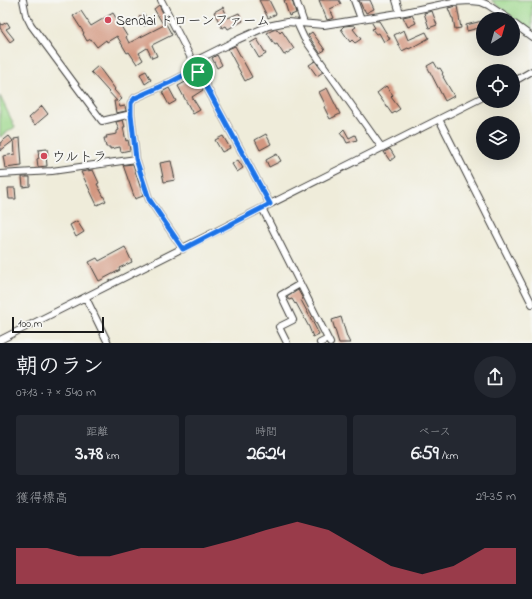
<!DOCTYPE html>
<html lang="ja">
<meta charset="utf-8">
<style>
:root{--surface:#171b24;--page:#242831;--text:#f1f3f6;--muted:#9ea1a6;--accent:#d1495b}
body{margin:0;font-family:"Indie Flower","Klee One",sans-serif;background:var(--page);color:var(--text);height:100vh;display:flex;flex-direction:column;font-size:15px;white-space:nowrap}
*{box-sizing:border-box;margin:0}
p{font-size:13px;color:var(--muted)}
.icon{flex:none;width:22px;height:22px;fill:none;stroke:currentColor;stroke-width:2;stroke-linecap:round;stroke-linejoin:round}
.map{position:relative;height:343px;overflow:hidden}
.side{display:flex;flex-direction:column;background:var(--surface);flex:1}
.side>*{flex:none}
.needle{width:26px;rotate:37deg}
.buttons{position:absolute;left:476px;top:12px;display:grid;gap:8px}
.buttons a{display:grid;place-items:center;width:44px;height:44px;border-radius:50%;background:var(--surface);box-shadow:0 4px 16px #0002;font-size:20px}
.scale{position:absolute;left:12px;bottom:10px;width:92px;box-sizing:border-box;padding-left:4px;border:2px solid #1c1c1c;border-top:0;font-size:11px;line-height:14px;white-space:nowrap;color:#1c1c1c;-webkit-text-stroke:3px #f6f6f2;paint-order:stroke}
.pin{position:absolute;display:grid;place-items:center;width:34px;height:34px;color:#fff;margin:-17px;border:2px solid #fff;border-radius:50%;box-shadow:0 1px 4px #0007}
.round{display:grid;place-items:center;flex:none;width:42px;height:42px;border-radius:21px;background:var(--page)}
.head{display:flex;align-items:center;justify-content:space-between;height:68px;padding:0 16px}
h1{font-size:22px;font-weight:700;line-height:30px}
.figures{display:grid;grid-template-columns:repeat(3,1fr);gap:6px;height:68px;padding:4px 16px}
.figures div{display:grid;align-content:center;border-radius:4px;background:var(--page);text-align:center}
.figures b{font-size:20px;font-weight:700}
.figures small{font-size:11px;font-weight:400}
.figures p{font-size:11px}
.chart{height:112px;padding:8px 16px}
.chart p{display:flex;justify-content:space-between}
.chart svg{width:100%;height:72px;margin-top:4px;fill:var(--accent);opacity:.7}
.map>svg:first-child{display:block}
.green{fill:#9dd88c;stroke:#5c7a54}
.building{fill:#d39780}
.lines{fill:none;stroke-linecap:round;stroke-linejoin:round}
.minor-casing{stroke:#3c3b38;stroke-width:8}
.minor{stroke:#fff;stroke-width:6}
.route-casing{stroke:#fff;stroke-width:8}
.route{stroke:#1a73e8;stroke-width:5}
.poi-dot{fill:#d1495b;stroke:#f6f6f2;stroke-width:1.5}
.labels{text-anchor:middle;stroke-width:4;stroke-linejoin:round;paint-order:stroke}
.poi-label{font-size:14px;fill:#1c1c1c;stroke:#f6f6f2;text-anchor:start}
</style>
<div class="map">
<svg width="532" height="343" viewBox="0 0 532 343">
<rect width="100%" height="100%" fill="#f6f6f2"/>
<filter id="ink" filterUnits="userSpaceOnUse"><feTurbulence type="fractalNoise" baseFrequency=".025" numOctaves="2"/><feDisplacementMap in="SourceGraphic" scale="8" xChannelSelector="R" yChannelSelector="G"/><feConvolveMatrix kernelMatrix="1 2 1 2 8 2 1 2 1" color-interpolation-filters="sRGB"/></filter>
<filter id="wash" filterUnits="userSpaceOnUse"><feTurbulence type="fractalNoise" baseFrequency=".012" numOctaves="4" result="noise"/><feDisplacementMap in="SourceGraphic" scale="16" xChannelSelector="R" yChannelSelector="G"/><feGaussianBlur stdDeviation="0.9" result="paint"/><feColorMatrix in="noise" values="0 0 0 0 0 0 0 0 0 0 0 0 0 0 0 0 0 1.4 0 .05"/><feComposite in="paint" operator="in"/></filter>
<g filter="url(#wash)">
<rect width="100%" height="100%" fill="#efecda"/>
<path class="green" d="M 491,0 L 532,0 L 532,32 L 529,31 Z
M 0,96 L 15,127 L 0,137 Z"/>
<g id="blocks">
<path class="building" d="M 259,0 L 269,0 L 276,14 L 268,18 Z
M 284,0 L 292,0 L 296,13 L 289,16 Z
M 319,0 L 339,0 L 341,4 L 330,9 L 334,18 L 327,20 Z
M 359,0 L 370,0 L 374,9 L 366,13 L 364,9 L 363,9 Z
M 159,5 L 167,21 L 163,24 L 154,9 Z
M 457,6 L 461,28 L 455,29 L 453,18 L 452,18 L 448,8 Z
M 223,7 L 228,18 L 239,13 L 243,21 L 228,29 L 226,26 L 222,28 L 214,12 Z
M 81,11 L 91,26 L 113,13 L 127,36 L 126,37 L 129,43 L 166,24 L 172,35 L 152,45 L 157,56 L 152,58 L 147,48 L 139,53 L 143,60 L 137,64 L 129,52 L 127,53 L 117,36 L 107,42 L 106,40 L 97,47 L 91,39 L 87,41 L 83,34 L 84,33 L 73,16 Z
M 432,11 L 437,25 L 429,28 L 424,13 Z
M 144,14 L 150,23 L 144,26 L 139,17 Z
M 412,15 L 416,23 L 408,27 L 403,17 Z
M 374,21 L 379,21 L 390,39 L 384,42 L 379,33 L 376,34 L 372,29 L 375,28 L 372,23 Z
M 482,21 L 483,27 L 467,31 L 466,25 Z
M 0,22 L 2,25 L 7,22 L 10,27 L 6,29 L 14,39 L 10,42 L 0,28 Z
M 354,25 L 356,27 L 353,29 L 361,39 L 355,43 L 352,40 L 350,42 L 341,29 L 344,26 Z
M 277,29 L 280,33 L 282,31 L 294,49 L 284,55 L 277,44 L 275,45 L 267,33 L 273,30 Z
M 404,30 L 408,40 L 426,32 L 429,38 L 409,49 L 408,48 L 402,51 L 394,35 Z
M 312,32 L 325,50 L 320,53 L 308,35 Z
M 257,39 L 266,54 L 259,58 L 250,43 Z
M 235,46 L 252,77 L 245,81 L 228,49 Z
M 217,55 L 222,65 L 217,68 L 212,58 Z
M 315,61 L 323,72 L 317,76 L 309,65 Z
M 434,62 L 438,69 L 440,68 L 443,73 L 442,74 L 444,77 L 443,77 L 454,96 L 445,101 L 427,66 Z
M 98,66 L 115,89 L 114,90 L 122,99 L 118,102 L 120,107 L 125,106 L 126,111 L 116,113 L 114,101 L 117,101 L 91,72 Z
M 146,71 L 151,80 L 145,84 L 140,74 Z
M 195,75 L 203,90 L 192,97 L 200,110 L 193,114 L 178,86 L 189,80 L 188,79 Z
M 386,86 L 393,95 L 391,97 L 400,109 L 392,114 L 377,93 Z
M 169,88 L 176,101 L 169,105 L 162,92 Z
M 327,88 L 340,114 L 330,119 L 324,107 L 326,106 L 319,92 Z
M 42,106 L 48,114 L 35,125 L 29,118 Z
M 123,120 L 125,127 L 123,127 L 126,141 L 128,140 L 130,150 L 121,152 L 120,147 L 110,149 L 110,147 L 106,147 L 104,138 L 107,138 L 106,136 L 117,134 L 117,131 L 119,130 L 116,122 Z
M 344,129 L 349,138 L 355,135 L 357,140 L 347,143 L 344,137 L 343,137 L 340,133 Z
M 266,134 L 271,144 L 260,150 L 255,140 Z
M 9,136 L 13,141 L 0,151 L 0,143 Z
M 223,136 L 230,148 L 222,152 L 215,140 Z
M 20,138 L 22,166 L 5,168 L 3,156 L 15,154 L 14,139 Z
M 47,149 L 48,155 L 46,155 L 47,166 L 38,167 L 37,159 L 39,158 L 38,150 Z
M 390,149 L 395,157 L 390,161 L 384,152 Z
M 277,154 L 281,161 L 269,167 L 266,160 Z
M 238,160 L 243,168 L 237,172 L 232,164 Z
M 171,161 L 175,180 L 164,182 L 160,163 Z
M 133,164 L 143,196 L 135,199 L 123,165 Z
M 93,170 L 99,183 L 97,184 L 106,201 L 97,205 L 81,172 Z
M 22,177 L 30,177 L 30,186 L 23,187 Z
M 8,188 L 15,188 L 16,199 L 9,199 Z
M 77,221 L 84,232 L 76,237 L 70,225 Z
M 125,247 L 132,262 L 119,268 L 120,270 L 99,281 L 89,262 L 97,258 L 99,261 Z
M 298,290 L 303,299 L 301,300 L 319,334 L 313,337 L 309,327 L 296,303 L 295,304 L 292,299 L 289,300 L 287,297 Z
M 341,317 L 347,337 L 350,343 L 339,343 L 332,320 Z"/>
</g>
</g>
<g filter="url(#ink)">
<use href="#blocks" fill-opacity="0" stroke="#3c3b38" stroke-width="1"/>
<g class="lines">
<g class="minor-casing">
<path id="minor" d="M 23,0 L 26,15 L 31,25 L 102,121 L 131,114
M 161,0 L 193,62 L 190,72 L 171,82 L 135,98 L 131,103 L 131,114 L 136,159 L 149,199 L 183,249
M 296,0 L 304,23
M 354,0 L 361,19
M 396,0 L 400,13
M 297,23 L 304,38 L 382,148
M 513,23 L 532,37
M 513,82 L 532,71
M 439,119 L 532,304
M 0,174 L 52,171 L 136,159
M 270,204 L 193,62 L 239,39 L 268,26 L 287,22 L 324,25 L 405,12 L 453,2 L 471,1 L 481,2 L 488,5 L 509,19
M 262,208 L 330,343
M 86,298 L 108,343
M 0,340 L 483,97
M 287,343 L 279,327 L 293,320 L 281,295 L 300,284
M 320,343 L 328,339"/>
</g>
<use href="#minor" class="minor"/>
</g>
</g>
<g class="lines" filter="url(#ink)">
<g class="route-casing">
<path id="route" d="M 193,62 L 270,204 L 183,249 L 149,199 L 136,159 L 131,114 L 131,103 L 135,98 L 171,82 L 190,72 Z"/>
</g>
<use href="#route" class="route"/>
</g>
<g class="poi-dot">
<circle cx="108" cy="20" r="4"/>
<circle cx="44" cy="156" r="4"/>
</g>
<g class="labels">
<g class="poi-label">
<text x="116" y="25">Sendai ドローンファーム</text>
<text x="52" y="161">ウルトラ</text>
</g>
</g>
</svg>
<div class="buttons">
<a><svg class="needle" viewBox="-14 -14 28 28"><path d="M0-13l5 13h-10z" fill="#e53935"/><path d="M0 13l5-13h-10z" fill="#9ea1a6"/></svg></a>
<a><svg class="icon" aria-label="locate" viewBox="0 0 24 24"><circle cx="12" cy="12" r="6"/><path d="M12 2v4M12 18v4M2 12h4M18 12h4"/></svg></a>
<a><svg class="icon" aria-label="layers" viewBox="0 0 24 24"><path d="M12 4l9 5-9 5-9-5zM3 14l9 5 9-5"/></svg></a>
</div>
<div class="scale">100 m</div>
<div class="pin" style="left:198px;top:72px;background:#1e9e55"><svg class="icon" aria-label="arrive" viewBox="0 0 24 24"><path d="M6 21V4h12l-3 4 3 4H6"/></svg></div>
</div>
<section class="side">
<div class="head"><div><h1>朝のラン</h1><p>07:13 · 7 × 540 m</p></div><a class="round"><svg class="icon" aria-label="share" viewBox="0 0 24 24"><path d="M12 15V3M7 8l5-5 5 5M5 13v7h14v-7"/></svg></a></div>
<div class="figures">
<div><p>距離</p><b>3.78<small> km</small></b></div>
<div><p>時間</p><b>26:24</b></div>
<div><p>ペース</p><b>6:59<small> /km</small></b></div>
</div>
<div class="chart"><p><span>獲得標高</span>29–35 m</p>
<svg viewBox="0 0 160 44" preserveAspectRatio="none"><path d="M0 44V22L10 22L20 27L30 27L40 22L50 22L60 22L70 17L80 11L90 6L100 11L110 22L120 33L130 38L140 33L150 22L160 22V44z"/></svg>
</div>
</section>
